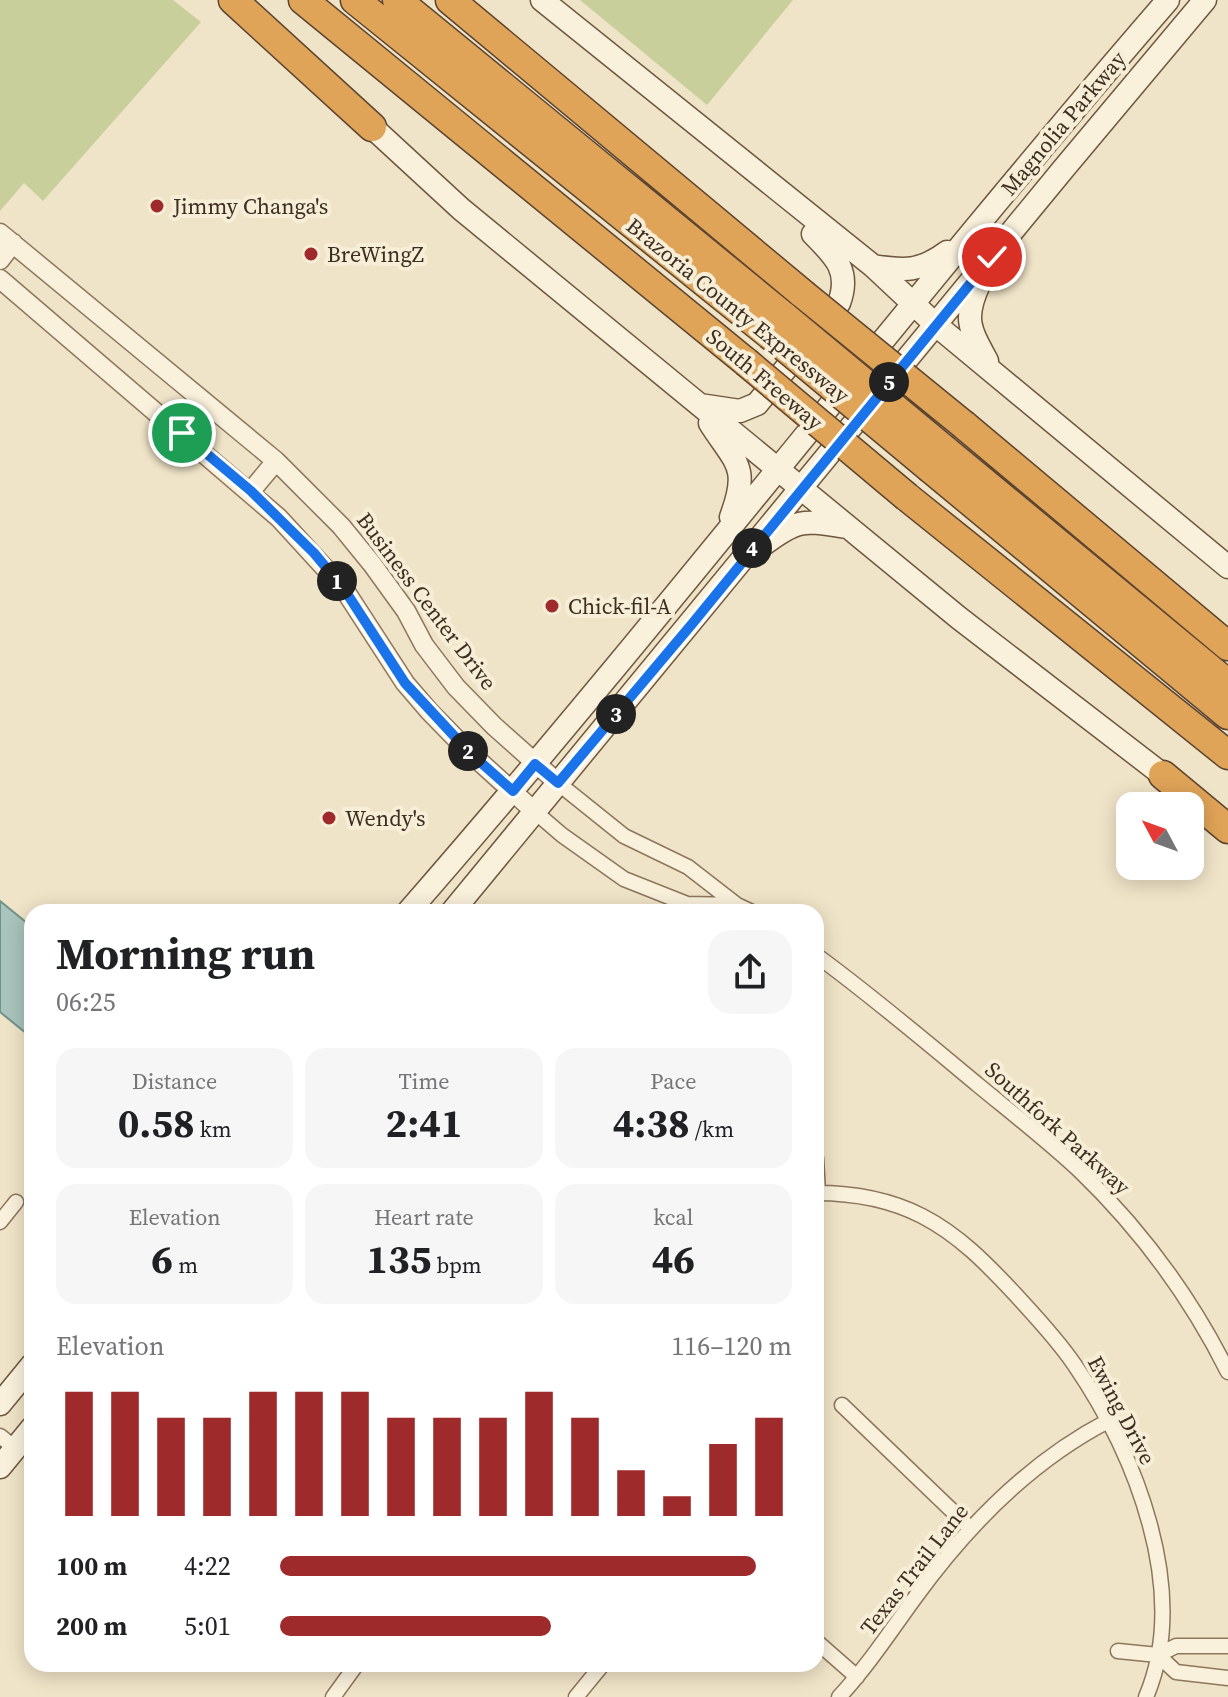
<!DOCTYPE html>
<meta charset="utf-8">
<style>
:root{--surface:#fff;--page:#f6f6f6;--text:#202124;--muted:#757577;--accent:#9e2a2b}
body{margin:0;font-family:"Source Serif 4",serif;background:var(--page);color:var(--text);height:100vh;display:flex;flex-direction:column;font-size:30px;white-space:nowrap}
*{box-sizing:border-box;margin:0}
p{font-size:26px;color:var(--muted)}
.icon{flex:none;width:44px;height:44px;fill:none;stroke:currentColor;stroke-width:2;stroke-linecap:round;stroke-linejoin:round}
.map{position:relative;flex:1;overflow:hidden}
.details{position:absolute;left:24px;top:904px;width:800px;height:768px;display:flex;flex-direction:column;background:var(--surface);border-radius:24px;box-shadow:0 4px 20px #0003}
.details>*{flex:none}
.needle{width:52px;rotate:311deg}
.controls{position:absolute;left:1116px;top:792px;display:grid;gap:16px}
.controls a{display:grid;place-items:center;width:88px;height:88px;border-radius:16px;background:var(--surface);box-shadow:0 4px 20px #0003;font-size:40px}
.pin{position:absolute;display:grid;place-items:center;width:68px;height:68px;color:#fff;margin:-34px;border:4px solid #fff;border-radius:50%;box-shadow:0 2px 8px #0007}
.km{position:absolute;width:40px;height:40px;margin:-20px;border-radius:50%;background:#222;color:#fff;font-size:22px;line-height:40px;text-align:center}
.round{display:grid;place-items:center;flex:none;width:84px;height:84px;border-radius:24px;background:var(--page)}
.overview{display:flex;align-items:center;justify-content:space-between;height:136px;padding:0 32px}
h1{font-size:44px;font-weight:700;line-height:60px}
.stats{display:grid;grid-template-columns:repeat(3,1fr);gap:12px;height:136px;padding:8px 32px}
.stats div{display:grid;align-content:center;border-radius:20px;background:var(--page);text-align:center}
.stats b{font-size:40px;font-weight:700}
.stats small{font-size:22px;font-weight:400}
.stats p{font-size:22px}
.chart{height:224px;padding:16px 32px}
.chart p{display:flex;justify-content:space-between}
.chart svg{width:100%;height:144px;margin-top:8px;stroke:var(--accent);stroke-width:6}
ul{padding:0 32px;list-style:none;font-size:26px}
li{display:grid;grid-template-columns:128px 96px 1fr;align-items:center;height:60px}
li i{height:20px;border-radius:10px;background:var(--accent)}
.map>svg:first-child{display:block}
.green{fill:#c9cf9b}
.water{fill:#a9c4bc;stroke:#6f938a;stroke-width:2}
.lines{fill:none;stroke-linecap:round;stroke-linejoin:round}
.minor-casing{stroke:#8d765c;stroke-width:17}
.tertiary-casing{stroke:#8d765c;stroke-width:21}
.secondary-casing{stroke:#6f573f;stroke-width:25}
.motorway-casing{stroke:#5b4430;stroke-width:31}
.minor{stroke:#faf1dc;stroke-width:14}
.tertiary{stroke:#faf1dc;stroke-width:18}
.secondary{stroke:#faf1dc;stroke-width:22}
.motorway{stroke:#e0a458;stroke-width:28}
.motorway-bridge-casing{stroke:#5b4430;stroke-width:31;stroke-linecap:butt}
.motorway-bridge{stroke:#e0a458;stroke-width:28}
.route-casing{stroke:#fff;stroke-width:16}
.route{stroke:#1a73e8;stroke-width:10}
.poi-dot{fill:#9e2a2b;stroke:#f7eed8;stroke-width:3}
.labels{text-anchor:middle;stroke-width:8;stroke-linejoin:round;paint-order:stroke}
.street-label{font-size:22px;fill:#3d2e20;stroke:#f7eed8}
.poi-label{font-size:22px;fill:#3d2e20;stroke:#f7eed8;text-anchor:start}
</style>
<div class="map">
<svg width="1228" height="1697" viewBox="0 0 1228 1697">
<rect width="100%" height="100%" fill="#f0e4c8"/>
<path class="green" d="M 0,0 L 173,0 L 201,22 L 43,201 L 24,183 L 0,211 Z
M 580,0 L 793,0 L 707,105 Z"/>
<path class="water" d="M 0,901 L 32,927 L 32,1038 L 0,1012 Z"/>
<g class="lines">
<g class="minor-casing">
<path id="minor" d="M 558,783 L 624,836 L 688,867 L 737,905 L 752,912
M 534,811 L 562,835 L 624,879 L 687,904 L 737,905
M 816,955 C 872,996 924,1040 978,1085 C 1012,1113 1048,1141 1080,1171 C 1140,1229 1191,1298 1228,1372
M 816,1158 L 818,1193
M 816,1193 C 853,1193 889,1199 922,1216 C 959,1235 987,1264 1015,1294 C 1036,1317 1057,1339 1074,1364 C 1135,1453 1191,1591 1146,1697
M 0,1222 L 16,1202
M 842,1405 L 970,1528
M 0,1436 L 15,1448
M 816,1641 L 857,1677
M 1118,1651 L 1158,1655 L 1176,1646 L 1228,1646
M 1158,1655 L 1176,1672 L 1228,1678
M 333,1697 L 357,1664
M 576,1697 L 603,1664
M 839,1697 C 867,1667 890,1632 914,1599 C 966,1527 1029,1462 1108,1421"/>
</g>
<g class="tertiary-casing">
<path id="tertiary" d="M 0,233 L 276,461 L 341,526 L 372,564 L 406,611 L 424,645 L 456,687 L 494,726 L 558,783
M 0,260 L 13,243
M 0,279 L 279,518 L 344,589 L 405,683 L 429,711 L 469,752 L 534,811
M 251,491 L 276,461"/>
</g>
<g class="secondary-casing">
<path id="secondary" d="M 542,0 L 873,266 L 936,325 L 1228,567
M 372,127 L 461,209 L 959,618 L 1163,775
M 873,266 C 905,271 920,272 947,252
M 980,282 C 963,318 969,328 987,361
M 700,405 L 740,411 L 757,404 L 839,303 C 851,271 835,256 813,234
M 710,423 C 736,464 750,466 731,517
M 764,544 C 800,517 805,521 847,527
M 408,912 C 668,614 909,299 1168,0
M 452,912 L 1065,167 L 1205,0
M 0,1404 L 32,1365
M 0,1467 L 32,1428"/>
</g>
<g class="motorway-casing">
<path id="motorway" d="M 233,0 L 372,127
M 303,0 L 746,362
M 355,0 L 770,335
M 397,0 L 785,317
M 450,0 L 803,294
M 964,425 L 1228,646
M 945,450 L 1228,684
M 931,469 L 1228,715
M 907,497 L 1228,755
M 1163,775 L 1228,829"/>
</g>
<use href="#minor" class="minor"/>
<use href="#tertiary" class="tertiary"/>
<use href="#secondary" class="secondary"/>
<use href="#motorway" class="motorway"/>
<g class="motorway-bridge-casing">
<path id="motorway-bridge" d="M 803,294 L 964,425
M 785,317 L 945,450
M 770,335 L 931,469
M 746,362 L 907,497"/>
</g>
<use href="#motorway-bridge" class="motorway-bridge"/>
</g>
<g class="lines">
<g class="route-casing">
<path id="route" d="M 182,433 L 251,491 L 314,553 L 344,589 L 405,683 L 469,752 L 513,791 L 535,764 L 558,783 L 692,624 L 992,257"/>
</g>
<use href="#route" class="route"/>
</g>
<g class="poi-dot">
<circle cx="157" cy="206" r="8"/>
<circle cx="311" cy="254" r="8"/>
<circle cx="552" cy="606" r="8"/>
<circle cx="329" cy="818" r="8"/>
</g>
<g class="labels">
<g class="street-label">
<text transform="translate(1063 123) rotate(-50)" y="8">Magnolia Parkway</text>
<text transform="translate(738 310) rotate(39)" y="8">Brazoria County Expressway</text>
<text transform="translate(765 379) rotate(40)" y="8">South Freeway</text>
<text transform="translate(427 601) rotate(53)" y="8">Business Center Drive</text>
<text transform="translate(1058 1128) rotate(42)" y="8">Southfork Parkway</text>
<text transform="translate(1122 1410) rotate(62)" y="8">Ewing Drive</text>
<text transform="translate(914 1569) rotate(-52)" y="8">Texas Trail Lane</text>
</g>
<g class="poi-label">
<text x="173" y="214">Jimmy Changa's</text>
<text x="327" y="262">BreWingZ</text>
<text x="568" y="614">Chick-fil-A</text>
<text x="345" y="826">Wendy's</text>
</g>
</g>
</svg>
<div class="controls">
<a><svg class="needle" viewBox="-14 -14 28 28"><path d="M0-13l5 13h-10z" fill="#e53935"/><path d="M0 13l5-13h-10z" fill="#757577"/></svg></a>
</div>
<div class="pin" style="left:182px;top:433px;background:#1e9e55"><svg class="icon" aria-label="arrive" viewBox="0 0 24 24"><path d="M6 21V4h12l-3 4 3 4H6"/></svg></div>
<div class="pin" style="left:992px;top:257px;background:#d93025"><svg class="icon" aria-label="check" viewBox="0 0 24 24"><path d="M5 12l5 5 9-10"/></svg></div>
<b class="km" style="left:337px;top:581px">1</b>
<b class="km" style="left:468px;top:751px">2</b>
<b class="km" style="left:616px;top:714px">3</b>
<b class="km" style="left:752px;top:548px">4</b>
<b class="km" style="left:889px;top:382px">5</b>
<section class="details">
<div class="overview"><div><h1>Morning run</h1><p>06:25</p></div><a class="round"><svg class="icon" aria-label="share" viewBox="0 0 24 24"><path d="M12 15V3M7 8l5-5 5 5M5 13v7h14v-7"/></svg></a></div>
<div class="stats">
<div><p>Distance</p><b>0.58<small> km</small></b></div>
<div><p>Time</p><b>2:41</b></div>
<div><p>Pace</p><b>4:38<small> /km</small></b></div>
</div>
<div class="stats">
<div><p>Elevation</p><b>6<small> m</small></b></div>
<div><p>Heart rate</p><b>135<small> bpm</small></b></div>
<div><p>kcal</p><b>46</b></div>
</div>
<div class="chart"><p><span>Elevation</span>116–120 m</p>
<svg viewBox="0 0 160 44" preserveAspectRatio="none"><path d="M5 44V6M15 44V6M25 44V14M35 44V14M45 44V6M55 44V6M65 44V6M75 44V14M85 44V14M95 44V14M105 44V6M115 44V14M125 44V30M135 44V38M145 44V22M155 44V14"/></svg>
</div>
<ul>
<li><b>100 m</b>4:22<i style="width:93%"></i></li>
<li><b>200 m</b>5:01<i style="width:53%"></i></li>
</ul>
</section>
</div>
